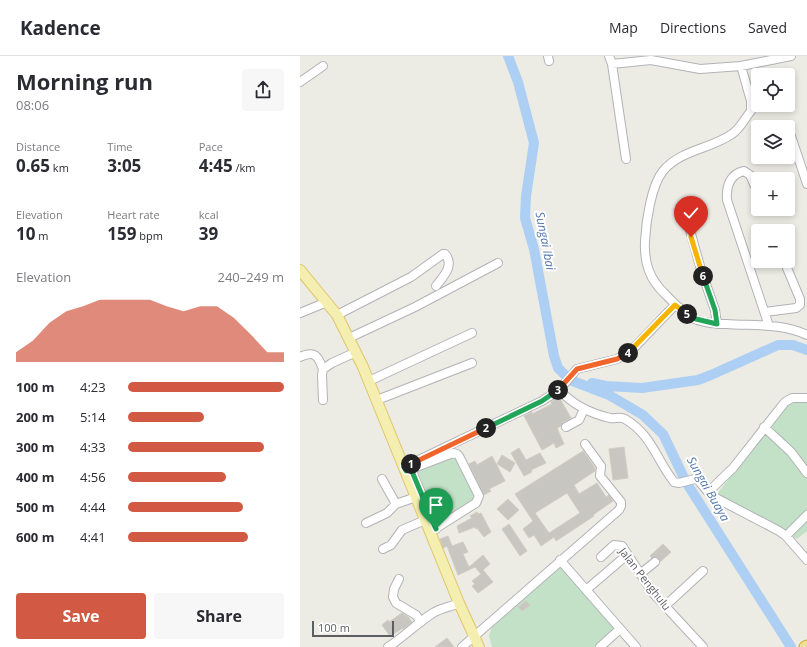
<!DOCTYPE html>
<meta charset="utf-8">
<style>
:root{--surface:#fff;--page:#f7f7f7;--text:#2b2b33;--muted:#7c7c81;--line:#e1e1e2;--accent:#d25a44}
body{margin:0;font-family:"Open Sans",sans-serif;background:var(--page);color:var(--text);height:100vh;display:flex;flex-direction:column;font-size:15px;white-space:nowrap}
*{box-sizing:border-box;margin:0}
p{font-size:13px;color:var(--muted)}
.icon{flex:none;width:22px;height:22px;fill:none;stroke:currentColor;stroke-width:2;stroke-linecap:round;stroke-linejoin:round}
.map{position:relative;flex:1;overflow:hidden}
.sheet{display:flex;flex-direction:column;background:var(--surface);width:300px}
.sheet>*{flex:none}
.controls{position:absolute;left:451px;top:12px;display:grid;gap:8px}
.controls a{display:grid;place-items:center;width:44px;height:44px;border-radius:4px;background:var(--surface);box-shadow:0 2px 6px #0003;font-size:20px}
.scale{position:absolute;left:12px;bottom:10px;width:82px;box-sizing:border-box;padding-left:4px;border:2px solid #5c5e62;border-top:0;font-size:11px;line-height:14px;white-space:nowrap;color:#5c5e62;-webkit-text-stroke:3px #fff;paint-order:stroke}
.pin{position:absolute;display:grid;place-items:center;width:34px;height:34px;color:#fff;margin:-41px -17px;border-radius:50% 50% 50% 0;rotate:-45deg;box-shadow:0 0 4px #0007}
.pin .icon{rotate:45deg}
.km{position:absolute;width:20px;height:20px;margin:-10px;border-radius:50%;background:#222;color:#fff;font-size:11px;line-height:20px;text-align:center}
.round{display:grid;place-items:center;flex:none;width:42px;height:42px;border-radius:4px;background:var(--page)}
.headline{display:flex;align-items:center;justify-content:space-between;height:68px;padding:0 16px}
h1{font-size:22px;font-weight:700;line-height:30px}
.metrics{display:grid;grid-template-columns:repeat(3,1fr);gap:6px;height:68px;padding:4px 16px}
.metrics div{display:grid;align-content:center}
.metrics b{font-size:17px;font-weight:700}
.metrics small{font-size:11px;font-weight:400}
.metrics p{font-size:11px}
.chart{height:112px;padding:8px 16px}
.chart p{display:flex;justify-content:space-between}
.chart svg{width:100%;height:72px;margin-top:4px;fill:var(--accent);opacity:.7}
.cta{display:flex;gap:8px;margin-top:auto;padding:8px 16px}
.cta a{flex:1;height:46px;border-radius:4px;background:var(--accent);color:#fff;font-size:16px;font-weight:700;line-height:46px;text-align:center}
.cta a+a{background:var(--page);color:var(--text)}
ul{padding:0 16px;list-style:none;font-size:13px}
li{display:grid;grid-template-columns:64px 48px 1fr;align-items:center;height:30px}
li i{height:10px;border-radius:5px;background:var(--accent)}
header{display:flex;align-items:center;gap:24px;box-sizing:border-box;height:56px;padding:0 20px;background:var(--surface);border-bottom:1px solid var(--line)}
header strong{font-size:19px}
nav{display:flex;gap:22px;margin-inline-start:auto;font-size:14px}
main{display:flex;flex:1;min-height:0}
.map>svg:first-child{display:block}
.green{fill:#c3e1c6}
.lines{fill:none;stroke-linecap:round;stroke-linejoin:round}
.river{stroke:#adcff3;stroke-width:10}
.building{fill:#c8c6c0;stroke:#d0cdc3;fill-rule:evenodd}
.minor-casing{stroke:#b1b3b7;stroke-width:10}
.major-casing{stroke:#dec66b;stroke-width:12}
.highway-casing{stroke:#d2a71e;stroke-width:13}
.minor{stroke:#fff;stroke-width:8}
.major{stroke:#f4eeb1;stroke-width:10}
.highway{stroke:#efdf99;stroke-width:11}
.split-1-casing{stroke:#fff;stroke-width:8}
.split-2-casing{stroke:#fff;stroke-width:8}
.split-3-casing{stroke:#fff;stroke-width:8}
.split-4-casing{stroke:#fff;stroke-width:8}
.split-5-casing{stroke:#fff;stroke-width:8}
.split-6-casing{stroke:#fff;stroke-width:8}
.split-7-casing{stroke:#fff;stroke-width:8}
.split-1{stroke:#22a559;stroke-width:5}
.split-2{stroke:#f0652b;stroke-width:5}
.split-3{stroke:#22a559;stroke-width:5}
.split-4{stroke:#f0652b;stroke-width:5}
.split-5{stroke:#f5b400;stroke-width:5}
.split-6{stroke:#22a559;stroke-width:5}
.split-7{stroke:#f5b400;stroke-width:5}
.labels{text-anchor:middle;stroke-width:4;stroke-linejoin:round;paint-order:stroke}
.street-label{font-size:11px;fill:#5c5e62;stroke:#fff}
.water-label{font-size:12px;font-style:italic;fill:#5076ab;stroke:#fff}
</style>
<header>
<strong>Kadence</strong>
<nav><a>Map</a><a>Directions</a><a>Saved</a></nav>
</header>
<main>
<section class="sheet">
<div class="headline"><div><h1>Morning run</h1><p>08:06</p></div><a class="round"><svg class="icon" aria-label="share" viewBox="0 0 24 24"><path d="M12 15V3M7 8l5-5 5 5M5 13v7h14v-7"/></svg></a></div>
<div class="metrics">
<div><p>Distance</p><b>0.65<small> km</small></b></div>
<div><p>Time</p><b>3:05</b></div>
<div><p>Pace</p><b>4:45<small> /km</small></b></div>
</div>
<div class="metrics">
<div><p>Elevation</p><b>10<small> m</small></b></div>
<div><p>Heart rate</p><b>159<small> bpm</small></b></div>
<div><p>kcal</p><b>39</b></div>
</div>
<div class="chart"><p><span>Elevation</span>240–249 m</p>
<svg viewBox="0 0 160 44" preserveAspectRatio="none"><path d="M0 44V38L10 31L20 20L30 13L40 10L50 6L60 6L70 6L80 6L90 10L100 13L110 10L120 10L130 17L140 27L150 38L160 38V44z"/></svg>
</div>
<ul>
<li><b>100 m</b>4:23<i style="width:100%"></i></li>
<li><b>200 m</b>5:14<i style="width:49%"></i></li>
<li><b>300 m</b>4:33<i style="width:87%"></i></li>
<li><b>400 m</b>4:56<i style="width:63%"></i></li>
<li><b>500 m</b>4:44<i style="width:74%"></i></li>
<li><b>600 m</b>4:41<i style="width:77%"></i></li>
</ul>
<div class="cta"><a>Save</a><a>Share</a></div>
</section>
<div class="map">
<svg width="507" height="591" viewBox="0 0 507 591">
<rect width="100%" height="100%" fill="#ecebe4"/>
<path class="green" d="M 494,344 L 507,346 L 507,475 L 497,483 L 417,438 L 487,348 Z
M 156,400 L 176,442 L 138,468 L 118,416 Z
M 260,510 L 315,573 L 294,591 L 192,591 L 189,580 L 192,570 Z"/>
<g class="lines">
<path class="river" d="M 208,0 L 218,26 L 234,87 L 226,140 L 225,162 L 234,193 L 254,300 L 258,312 L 270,324 L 309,339 L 343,359 L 363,378 L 386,426 L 491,591
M 292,327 L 306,330 L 342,332 L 398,324 L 411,319 L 478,289 L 493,289 L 507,294"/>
</g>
<path class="building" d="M 259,341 L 271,362 L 263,366 L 261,370 L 257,372 L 264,388 L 256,392 L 254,387 L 242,394 L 224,360 L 232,356 L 232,358 L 252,348 L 251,346 Z
M 324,391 L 328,422 L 313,424 L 309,393 Z
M 219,392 L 226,404 L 240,397 L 246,407 L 231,414 L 232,416 L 224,420 L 211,397 Z
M 283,395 L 295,412 L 295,415 L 274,429 L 279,438 L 297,427 L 306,441 L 309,439 L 313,445 L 293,459 L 294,460 L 256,485 L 254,481 L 241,490 L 234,479 L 229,482 L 223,473 L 233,465 L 215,438 ZM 267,437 L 280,457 L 249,477 L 235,457 Z
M 202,399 L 215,407 L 210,416 L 197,408 Z
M 192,400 L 205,425 L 189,433 L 191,435 L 184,439 L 169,408 L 175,405 L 177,409 Z
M 208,443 L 219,454 L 208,464 L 197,453 Z
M 177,456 L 178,458 L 181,457 L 191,476 L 184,481 L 177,472 L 176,473 L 175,471 L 159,477 L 157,470 L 172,462 L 170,460 Z
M 209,468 L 227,495 L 220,500 L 202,473 Z
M 148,480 L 152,490 L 163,486 L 168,496 L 163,498 L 169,511 L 183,499 L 190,508 L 183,514 L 193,526 L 178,537 L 172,530 L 175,528 L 172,525 L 181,518 L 175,511 L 158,519 L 147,490 L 143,492 L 140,483 Z
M 363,488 L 371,496 L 360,506 L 357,501 L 352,502 L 350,500 Z
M 226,545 L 230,549 L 222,555 L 218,551 Z
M 102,557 L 108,561 L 112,566 L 103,573 L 103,572 L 90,580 L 82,569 L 88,564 L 89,566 Z
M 147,582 L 154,591 L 135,591 Z"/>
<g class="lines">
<g class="minor-casing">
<path id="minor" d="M 248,0 L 249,5
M 309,0 L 312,8 L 326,103
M 312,8 L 351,4 L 400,13 L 441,10 L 491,0
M 441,10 L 451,45 L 451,55 C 445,62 440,73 432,78 C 411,93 380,94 363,115 C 351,130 346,166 345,185 C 344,207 349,223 366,239 C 375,248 385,259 397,264 C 406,267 416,268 426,268 C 454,270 482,267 507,279
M 0,26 L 23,10
M 490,77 L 507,128
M 458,137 L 450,119 L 444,115 C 430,118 426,130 427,144 L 469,270
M 390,174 L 401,214 L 415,254 L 417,268
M 465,256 L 496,252 L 500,249 L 500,243 L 487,212
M 0,257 L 27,246
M 37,259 L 111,221 L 143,198 L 145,198 C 155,209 143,221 136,230
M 49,282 L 115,251 L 198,207
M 0,301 C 15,294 18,300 23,313
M 69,325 L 172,277
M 259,334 C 274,349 289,357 310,362 C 315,363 320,360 325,363 C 352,379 356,403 374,426 L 379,427 L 395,423 L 398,424 L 408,436 L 416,442 L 479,475 L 486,480 L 507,504
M 23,344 L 22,319 L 23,313 L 32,307 L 56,296
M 77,344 L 172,307
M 266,371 L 279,364 L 284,353
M 464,371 L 491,396 L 507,417
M 104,411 L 242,345 L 259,334 L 277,313 L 317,303 L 331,295 L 375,249
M 111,413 L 153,397 L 157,398 L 159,400 L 179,440 L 176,447 L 130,476
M 111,413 L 136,473
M 82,423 L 96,448
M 408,436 L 433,412 L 485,346 L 492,342 L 507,342
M 66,467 L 87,457 L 96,448 L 116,441
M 486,480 L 507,459
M 83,493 L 91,489 L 102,474 L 125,464
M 301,501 L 314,489 L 322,490 L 353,537 L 403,591
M 260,504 L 336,591
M 340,518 L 355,506
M 99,523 L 94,533 L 93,541 L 96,547 L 116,559 L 121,566
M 286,534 L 327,499
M 365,550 L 403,515
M 88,591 C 104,581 117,567 133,557 C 141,552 150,551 159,547
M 162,591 L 319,454 L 321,450 L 321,446 L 300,420 L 301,410 L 285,388
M 300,591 L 320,573"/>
</g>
<g class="major-casing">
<path id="major" d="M 0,214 L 37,259 L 63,311 L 159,547 L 179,591"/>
</g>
<g class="highway-casing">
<path id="highway" d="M 505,591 L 507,590"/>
</g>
<use href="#minor" class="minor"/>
<use href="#major" class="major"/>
<use href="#highway" class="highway"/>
</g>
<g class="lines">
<g class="split-1-casing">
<path id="split-1" d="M 111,408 L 104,411 L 106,415 L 111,413 L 136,473"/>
</g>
<g class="split-2-casing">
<path id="split-2" d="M 111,408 L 186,372"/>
</g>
<g class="split-3-casing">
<path id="split-3" d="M 186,372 L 242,345 L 258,334"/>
</g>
<g class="split-4-casing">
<path id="split-4" d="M 258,334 L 277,313 L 317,303 L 328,297"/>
</g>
<g class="split-5-casing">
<path id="split-5" d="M 328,297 L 375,249 L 387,258"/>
</g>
<g class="split-6-casing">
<path id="split-6" d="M 387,258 L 396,263 L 417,268 L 415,254 L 403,220"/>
</g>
<g class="split-7-casing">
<path id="split-7" d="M 391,181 L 403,220"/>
</g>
<use href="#split-1" class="split-1"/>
<use href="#split-2" class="split-2"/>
<use href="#split-3" class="split-3"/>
<use href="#split-4" class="split-4"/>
<use href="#split-5" class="split-5"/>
<use href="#split-6" class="split-6"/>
<use href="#split-7" class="split-7"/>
</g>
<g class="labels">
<g class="street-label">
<text transform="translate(345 523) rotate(52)" y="4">Jalan Penghulu</text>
</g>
<g class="water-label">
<text transform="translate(245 185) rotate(79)" y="4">Sungai Ibai</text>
<text transform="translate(408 433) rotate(60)" y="4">Sungai Buaya</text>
</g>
</g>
</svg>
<div class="controls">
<a><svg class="icon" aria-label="locate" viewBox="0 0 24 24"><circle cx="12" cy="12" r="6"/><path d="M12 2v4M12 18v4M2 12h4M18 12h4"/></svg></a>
<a><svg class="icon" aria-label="layers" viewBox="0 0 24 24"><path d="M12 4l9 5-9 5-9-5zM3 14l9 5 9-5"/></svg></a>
<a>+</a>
<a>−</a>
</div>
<div class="scale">100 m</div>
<div class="pin" style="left:136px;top:473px;background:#1e9e55"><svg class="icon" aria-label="arrive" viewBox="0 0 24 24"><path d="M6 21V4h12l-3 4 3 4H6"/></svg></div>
<div class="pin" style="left:391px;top:181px;background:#d93025"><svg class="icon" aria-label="check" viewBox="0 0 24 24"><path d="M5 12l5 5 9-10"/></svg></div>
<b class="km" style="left:111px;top:408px">1</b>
<b class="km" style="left:186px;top:372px">2</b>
<b class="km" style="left:258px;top:334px">3</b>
<b class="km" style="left:328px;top:297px">4</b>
<b class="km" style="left:387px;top:258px">5</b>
<b class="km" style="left:403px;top:220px">6</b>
</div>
</main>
